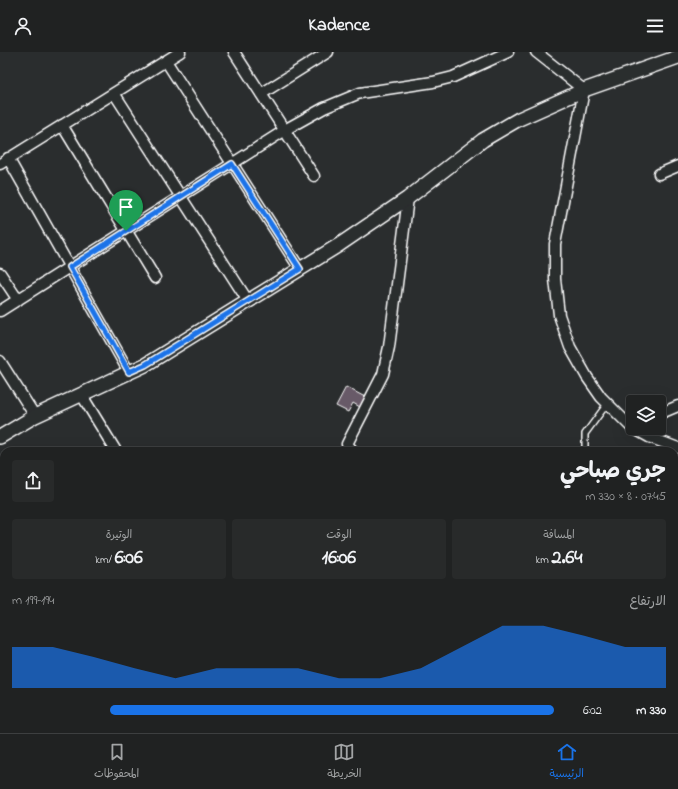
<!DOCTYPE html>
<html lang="ar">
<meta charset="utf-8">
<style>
:root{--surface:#202222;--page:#282a2a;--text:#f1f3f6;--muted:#a2a4a5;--line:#3d3f40;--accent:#1a73e8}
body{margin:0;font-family:"Indie Flower","Playpen Sans Arabic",sans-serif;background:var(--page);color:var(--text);direction:rtl;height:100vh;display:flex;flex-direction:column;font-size:15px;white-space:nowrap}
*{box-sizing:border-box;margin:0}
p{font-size:13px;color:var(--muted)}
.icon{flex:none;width:22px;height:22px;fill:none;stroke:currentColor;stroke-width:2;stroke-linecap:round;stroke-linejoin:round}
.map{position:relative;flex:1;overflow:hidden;direction:ltr}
.side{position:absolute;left:0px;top:395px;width:678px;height:286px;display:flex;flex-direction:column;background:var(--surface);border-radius:12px 12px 0 0;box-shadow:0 4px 16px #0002,0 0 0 1px var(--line);direction:rtl}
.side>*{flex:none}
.fabs{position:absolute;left:626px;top:343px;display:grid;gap:8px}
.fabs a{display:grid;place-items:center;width:40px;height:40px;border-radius:4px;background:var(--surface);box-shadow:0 4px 16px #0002,0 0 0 1px var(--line);font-size:20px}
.pin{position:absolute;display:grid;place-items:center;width:34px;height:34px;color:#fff;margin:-41px -17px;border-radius:50% 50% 50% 0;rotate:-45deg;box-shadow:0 0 4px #0007}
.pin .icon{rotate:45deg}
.round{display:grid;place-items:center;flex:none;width:42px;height:42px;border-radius:4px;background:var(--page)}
.headline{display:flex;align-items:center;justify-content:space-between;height:68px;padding:0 12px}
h1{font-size:22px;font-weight:700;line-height:30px}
.figures{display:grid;grid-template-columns:repeat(3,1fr);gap:6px;height:68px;padding:4px 12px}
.figures div{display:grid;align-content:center;border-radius:4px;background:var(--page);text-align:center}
.figures b{font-size:20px;font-weight:700}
.figures small{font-size:11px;font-weight:400}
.figures p{font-size:11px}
.chart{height:112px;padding:8px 12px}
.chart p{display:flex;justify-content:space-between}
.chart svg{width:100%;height:72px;margin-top:4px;fill:var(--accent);opacity:.7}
ul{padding:0 12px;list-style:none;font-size:13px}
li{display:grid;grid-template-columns:64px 48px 1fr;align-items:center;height:30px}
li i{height:10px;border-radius:5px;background:var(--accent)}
header{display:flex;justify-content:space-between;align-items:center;height:52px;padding:0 12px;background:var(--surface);font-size:18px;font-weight:700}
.dock{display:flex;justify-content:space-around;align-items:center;height:56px;border-top:1px solid var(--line);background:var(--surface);font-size:11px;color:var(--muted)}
.dock a{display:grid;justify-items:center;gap:2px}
.dock .selected{color:var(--accent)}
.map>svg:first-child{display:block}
.building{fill:#685a67;stroke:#fff}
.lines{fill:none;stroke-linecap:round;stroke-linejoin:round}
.service-casing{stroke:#fff;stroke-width:8}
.minor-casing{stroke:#fff;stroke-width:13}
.tertiary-casing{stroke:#fff;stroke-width:16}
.service{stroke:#2a2d2e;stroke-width:5}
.minor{stroke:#2a2d2e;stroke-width:10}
.tertiary{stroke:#2a2d2e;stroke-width:13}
.route-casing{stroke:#fff;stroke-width:8}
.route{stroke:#1a73e8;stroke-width:5}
</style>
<header><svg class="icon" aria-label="menu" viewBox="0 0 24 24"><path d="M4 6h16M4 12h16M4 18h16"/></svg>Kadence<svg class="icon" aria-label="person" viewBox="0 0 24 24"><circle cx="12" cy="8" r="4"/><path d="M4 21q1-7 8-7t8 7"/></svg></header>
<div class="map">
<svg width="678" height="681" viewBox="0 0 678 681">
<rect width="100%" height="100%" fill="#2a2d2e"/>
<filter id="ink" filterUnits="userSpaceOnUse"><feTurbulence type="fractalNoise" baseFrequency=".025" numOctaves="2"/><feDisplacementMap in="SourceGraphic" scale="8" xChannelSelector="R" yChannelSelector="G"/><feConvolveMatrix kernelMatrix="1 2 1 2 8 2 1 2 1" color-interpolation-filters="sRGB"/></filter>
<g filter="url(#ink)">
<path class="building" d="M 346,335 L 365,345 L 360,355 L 353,351 L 348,360 L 336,354 Z"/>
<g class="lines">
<g class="service-casing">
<path id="service" d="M 585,399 L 585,382 L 607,352"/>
</g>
<g class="minor-casing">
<path id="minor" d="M 234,0 L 314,124
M 536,0 L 584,38 L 555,192 L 555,227 L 559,263 L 570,295 L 587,325 L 601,345 L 631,375 L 649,385 L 678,396
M 166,9 L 300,217
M 114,41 L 248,249
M 261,42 L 328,0
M 62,73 L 155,226
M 8,106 L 129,320
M 0,112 L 180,0
M 659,122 L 678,114
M 0,221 L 18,248
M 0,259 L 290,75 L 324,56 L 360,41 L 433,30 L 453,25 L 508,0
M 0,309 L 35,364
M 81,342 L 116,399
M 659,362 L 678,354
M 353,399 L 347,392 L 383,322 L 389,295 L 408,146
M 0,478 L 4,476
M 0,535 L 4,543
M 0,558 L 4,555
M 0,618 L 4,626
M 126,677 L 128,681
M 178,677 L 180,681
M 280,677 L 282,681
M 25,681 L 31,678
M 48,681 L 55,677"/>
</g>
<g class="tertiary-casing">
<path id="tertiary" d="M 0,385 L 35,364 L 145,313 L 339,193 L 408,146 L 483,88 L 519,67 L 584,38 L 678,5"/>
</g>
<use href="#service" class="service"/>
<use href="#minor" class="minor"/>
<use href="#tertiary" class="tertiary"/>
</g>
</g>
<g class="lines" filter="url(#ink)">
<g class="route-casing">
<path id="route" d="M 232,112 L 300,217 L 145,313 L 129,320 L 70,215 Z"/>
</g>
<use href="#route" class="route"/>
</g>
</svg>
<div class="fabs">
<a><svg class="icon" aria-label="layers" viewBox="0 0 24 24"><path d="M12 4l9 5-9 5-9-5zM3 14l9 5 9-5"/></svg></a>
</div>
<div class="pin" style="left:126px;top:179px;background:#1e9e55"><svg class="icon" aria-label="arrive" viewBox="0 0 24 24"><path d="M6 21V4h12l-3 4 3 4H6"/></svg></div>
<section class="side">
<div class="headline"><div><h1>جري صباحي</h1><p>07:45 · 8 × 330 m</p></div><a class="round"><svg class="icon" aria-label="share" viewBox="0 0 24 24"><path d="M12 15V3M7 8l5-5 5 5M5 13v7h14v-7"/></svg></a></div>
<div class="figures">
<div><p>المسافة</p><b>2.64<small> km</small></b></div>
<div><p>الوقت</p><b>16:06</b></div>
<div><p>الوتيرة</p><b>6:06<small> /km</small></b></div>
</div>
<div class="chart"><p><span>الارتفاع</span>194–199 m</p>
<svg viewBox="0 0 160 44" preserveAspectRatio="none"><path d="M0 44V19L10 19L20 25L30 32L40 38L50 32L60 32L70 32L80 38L90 38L100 32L110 19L120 6L130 6L140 12L150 19L160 19V44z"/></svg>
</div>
<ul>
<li><b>330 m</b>6:02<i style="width:82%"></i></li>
</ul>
</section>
</div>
<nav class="dock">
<a class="selected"><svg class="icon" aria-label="home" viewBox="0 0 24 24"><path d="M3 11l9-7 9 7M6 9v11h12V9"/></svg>الرئيسية</a>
<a><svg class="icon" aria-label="map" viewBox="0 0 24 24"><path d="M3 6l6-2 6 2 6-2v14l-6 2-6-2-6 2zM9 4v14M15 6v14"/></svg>الخريطة</a>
<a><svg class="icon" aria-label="saved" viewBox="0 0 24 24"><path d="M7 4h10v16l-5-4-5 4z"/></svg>المحفوظات</a>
</nav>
